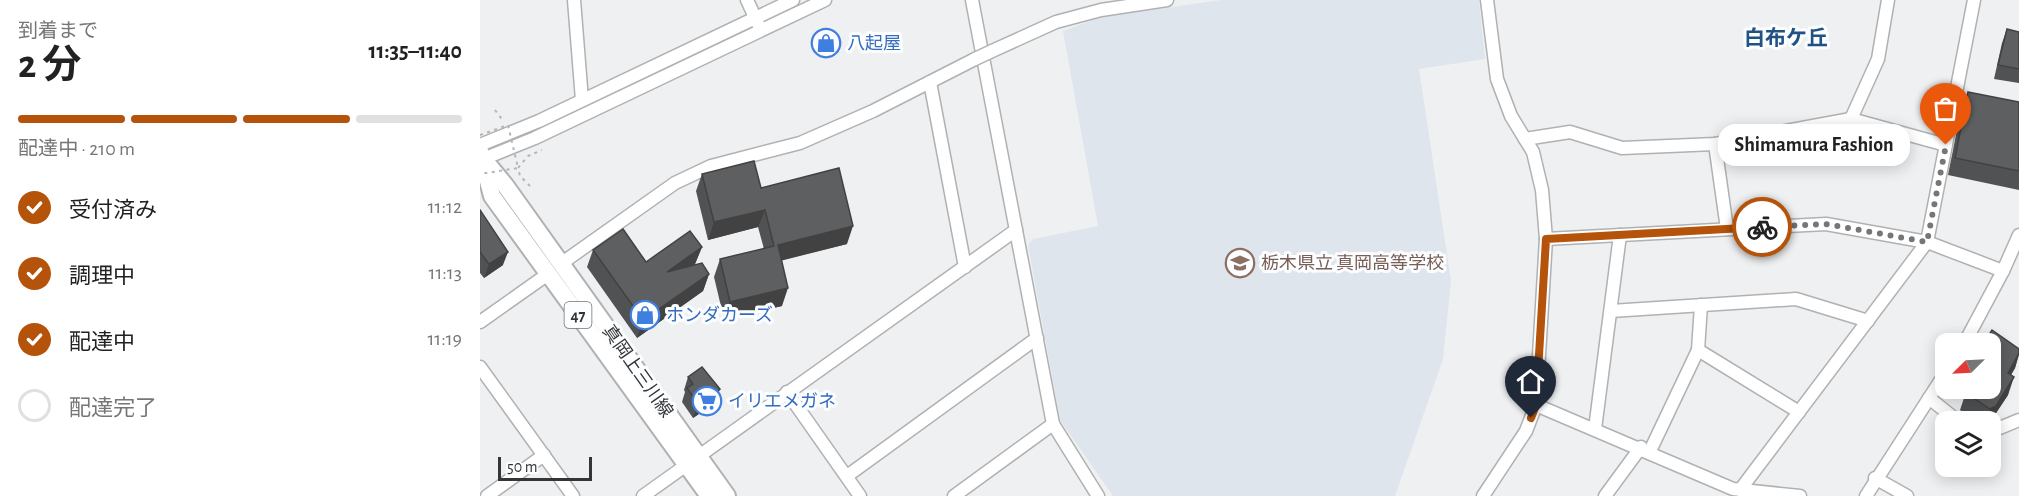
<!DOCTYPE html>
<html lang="ja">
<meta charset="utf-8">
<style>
body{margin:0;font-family:"Alegreya Sans","Noto Sans JP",sans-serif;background:#f2f2f2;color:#222;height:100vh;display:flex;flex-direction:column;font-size:22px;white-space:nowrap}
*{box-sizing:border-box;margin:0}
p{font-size:20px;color:#767676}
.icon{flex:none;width:33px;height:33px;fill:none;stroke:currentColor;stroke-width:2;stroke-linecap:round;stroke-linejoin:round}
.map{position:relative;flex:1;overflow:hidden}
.details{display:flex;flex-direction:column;background:#fff;width:480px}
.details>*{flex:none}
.needle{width:39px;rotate:246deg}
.controls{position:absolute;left:1455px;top:333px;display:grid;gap:12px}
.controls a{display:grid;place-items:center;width:66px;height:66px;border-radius:12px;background:#fff;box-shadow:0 3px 15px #0003;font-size:30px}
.scale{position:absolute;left:18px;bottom:15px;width:94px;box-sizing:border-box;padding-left:6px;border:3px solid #353536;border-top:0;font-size:16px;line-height:21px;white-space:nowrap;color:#353536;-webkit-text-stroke:4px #fcfdff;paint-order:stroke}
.pin{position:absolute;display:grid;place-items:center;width:51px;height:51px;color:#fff;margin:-62px -26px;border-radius:50% 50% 50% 0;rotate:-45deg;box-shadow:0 0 6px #0007}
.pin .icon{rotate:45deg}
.courier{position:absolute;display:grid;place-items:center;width:60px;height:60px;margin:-30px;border:4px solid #b45309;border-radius:50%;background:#fff;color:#222;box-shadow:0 2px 8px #0007}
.bubble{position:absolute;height:42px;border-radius:18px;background:#fff;box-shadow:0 3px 15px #0003;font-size:20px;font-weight:700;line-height:42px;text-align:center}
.head em{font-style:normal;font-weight:700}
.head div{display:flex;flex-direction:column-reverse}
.head{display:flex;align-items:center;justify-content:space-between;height:102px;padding:0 18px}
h1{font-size:39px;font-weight:700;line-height:45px}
.bar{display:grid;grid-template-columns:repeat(4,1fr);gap:9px 6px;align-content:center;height:72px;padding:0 18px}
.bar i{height:8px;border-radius:4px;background:#e0e0e0}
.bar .on{background:#b45309}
.bar p{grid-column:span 4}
ol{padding:0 18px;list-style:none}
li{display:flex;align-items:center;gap:18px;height:66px}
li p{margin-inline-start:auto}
li .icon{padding:6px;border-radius:50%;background:#b45309;color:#fff;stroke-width:4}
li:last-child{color:#767676}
li i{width:33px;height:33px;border:3px solid #e0e0e0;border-radius:50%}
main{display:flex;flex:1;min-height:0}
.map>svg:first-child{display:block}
.built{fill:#dfe5ed}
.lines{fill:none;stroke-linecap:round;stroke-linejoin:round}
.minor-casing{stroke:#b0b1b3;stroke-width:15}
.major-casing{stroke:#b0b1b3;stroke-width:20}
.path{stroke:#b5b5b6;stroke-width:2;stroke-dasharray:3 4.5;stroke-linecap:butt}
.minor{stroke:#fff;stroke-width:12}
.major{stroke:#fff;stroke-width:16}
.minor-bridge-casing{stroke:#b0b1b3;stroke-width:15;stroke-linecap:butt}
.path-bridge{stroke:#b5b5b6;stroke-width:2;stroke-dasharray:3 4.5;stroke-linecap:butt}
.minor-bridge{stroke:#fff;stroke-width:12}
.wall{fill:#515253}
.shaded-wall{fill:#424243}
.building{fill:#5e5f60;stroke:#424243;stroke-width:1.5}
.done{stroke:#767677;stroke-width:6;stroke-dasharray:0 10.8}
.route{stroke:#b45309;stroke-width:8}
.labels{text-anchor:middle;stroke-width:6;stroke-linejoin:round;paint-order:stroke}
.shield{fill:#fcfdff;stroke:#717172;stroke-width:1.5}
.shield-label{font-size:16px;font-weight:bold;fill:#353536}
.shop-label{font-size:18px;fill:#366cbe;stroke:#fcfdff;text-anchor:start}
.education-label{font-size:18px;fill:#785e54;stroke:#fcfdff;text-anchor:start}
.street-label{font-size:18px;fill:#353536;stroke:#fcfdff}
.quarter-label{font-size:21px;font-weight:bold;fill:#205284;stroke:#fcfdff}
</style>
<main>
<section class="details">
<div class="head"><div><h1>2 分</h1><p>到着まで</p></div><em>11:35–11:40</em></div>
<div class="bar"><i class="on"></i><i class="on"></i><i class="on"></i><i></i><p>配達中 · 210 m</p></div>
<ol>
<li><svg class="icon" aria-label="check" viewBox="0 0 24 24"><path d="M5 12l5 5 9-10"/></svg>受付済み<p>11:12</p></li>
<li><svg class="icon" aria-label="check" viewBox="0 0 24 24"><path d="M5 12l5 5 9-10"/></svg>調理中<p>11:13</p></li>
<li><svg class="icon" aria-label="check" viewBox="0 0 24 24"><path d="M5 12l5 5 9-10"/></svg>配達中<p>11:19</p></li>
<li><i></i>配達完了</li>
</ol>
</section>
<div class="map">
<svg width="1539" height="496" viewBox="0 0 1539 496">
<rect width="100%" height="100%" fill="#eff0f1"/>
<path class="built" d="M741 0H999L1005 59 939 69 971 281 963 359 915 496H633L580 420 548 245 553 239 618 226 583 31 621 17Z"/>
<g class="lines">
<g class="minor-casing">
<g id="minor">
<path d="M94 0 102 100"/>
<path d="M267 0 278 24"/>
<path d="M492 0 573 424 618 496"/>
<path d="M512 51 576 22 621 10 687 0"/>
<path d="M450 82 485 267"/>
<path d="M1371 119 1398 59 1408 0"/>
<path d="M1045 139 1090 132 1142 148 1235 144 1371 119 1466 145"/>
<path d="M1235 144 1247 229"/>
<path d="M0 145 59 121 313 0"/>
<path d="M3 159 55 138 345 0"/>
<path d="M1066 239 1346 224 1447 242 1523 271"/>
<path d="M82 263 195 183 231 166 320 143 393 111 495 59"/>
<path d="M1131 311 1316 299 1388 321"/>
<path d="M0 322 68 274"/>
<path d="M1484 344 1523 271 1539 235"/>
<path d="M1218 350 1319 412"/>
<path d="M0 367 93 496"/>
<path d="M307 392 380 496"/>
<path d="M1449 398 1479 422"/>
<path d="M1056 405 1253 489 1320 496"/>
<path d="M1115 429 1140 235"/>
<path d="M1510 432 1539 420"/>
<path d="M1170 451 1218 350 1221 305"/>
<path d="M367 476 557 338"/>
<path d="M1395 478 1427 496"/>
<path d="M1260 490 1447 242 1494 0"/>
<path d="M7 496 64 455"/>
<path d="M163 496 536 230"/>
<path d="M474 496 573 424"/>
<path d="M1003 496 1046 431 1056 405 1066 239 1062 190 1053 152 1031 116 1017 79 1007 0"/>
<path d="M1125 496 1161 447"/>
<path d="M1386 496 1466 372"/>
</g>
</g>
<g class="major-casing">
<g id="major">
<path d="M0 151 12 196 229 496"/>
<path d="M6 162 25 185 247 496"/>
</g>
</g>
<g class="path">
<path d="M15 110 24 122"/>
<path d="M50 186 40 176 38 168 48 156 62 150"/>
</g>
<use href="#minor" class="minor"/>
<use href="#major" class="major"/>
<g class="minor-bridge-casing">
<path id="minor-bridge" d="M495 59 512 51"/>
</g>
<path class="path-bridge" d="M0 135 28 125 38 168 0 174"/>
<use href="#minor-bridge" class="minor-bridge"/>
</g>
<g class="wall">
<path d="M1527 29 1539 32V83L1514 79 1522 43Z"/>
<path d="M1488 92 1539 102V190L1468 175 1481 110Z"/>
<path d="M222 174 281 188 367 244 302 260V306L244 319 234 277 240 259 284 249 278 227 228 240 216 191Z"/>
<path d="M0 210 23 265 4 278 0 273Z"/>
<path d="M222 247 215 264 214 265 229 274 223 291 157 338 107 267 113 250 166 262Z"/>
<path d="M1539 349V355L1535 368 1531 375 1528 395 1510 422H1496L1480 410 1485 395 1478 388H1510Z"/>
<path d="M208 377 235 403 213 418 202 402 205 392 204 390Z"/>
</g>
<g class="shaded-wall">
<path d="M285 210 278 227 228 240 234 222Z"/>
<path d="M373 226 367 244 292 263 298 245Z"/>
<path d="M222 247 215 264 180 289 187 272Z"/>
<path d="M28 252 23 265 4 278 9 264Z"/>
<path d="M229 274 223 291 157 338 163 320Z"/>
<path d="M308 288 302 306 244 319 250 302Z"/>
<path d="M1539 353 1535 368 1522 390 1528 373Z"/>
<path d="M1534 377 1528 395 1510 422H1506L1510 409Z"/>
<path d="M240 389 235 403 213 418 218 404Z"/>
</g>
<g class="building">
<path d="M1527 29 1539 32V69L1518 65Z"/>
<path d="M1488 92 1539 102V171L1475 158Z"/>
<path d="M274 161 281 188 359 168 373 226 298 245 308 288 250 302 240 259 294 246 285 210 234 222 222 174Z"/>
<path d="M0 210 28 252 9 264 0 252Z"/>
<path d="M143 229 166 262 210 231 222 247 187 272 222 263 229 274 163 320 113 250Z"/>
<path d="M1512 330 1539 349V353L1528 373 1534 377 1516 406 1510 409 1486 393 1489 388H1510V344H1503Z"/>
<path d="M222 367 240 389 218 404 207 388 213 384 208 377Z"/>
</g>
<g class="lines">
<path class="done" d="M1282 227 1346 224 1447 242 1466 145"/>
<path class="route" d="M1051 418 1056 405 1066 239 1282 227"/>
</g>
<defs>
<g id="shop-ring" transform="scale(1.5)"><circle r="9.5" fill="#fcfdff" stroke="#3f7fe0" stroke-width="1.5"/><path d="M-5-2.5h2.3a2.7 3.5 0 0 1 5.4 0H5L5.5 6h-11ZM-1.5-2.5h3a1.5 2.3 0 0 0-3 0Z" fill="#3f7fe0"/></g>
<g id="school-ring" transform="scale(1.5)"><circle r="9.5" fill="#fcfdff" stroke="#8d6e63" stroke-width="1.5"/><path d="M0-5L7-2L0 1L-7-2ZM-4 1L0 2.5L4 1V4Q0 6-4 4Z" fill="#8d6e63"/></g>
<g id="supermarket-ring" transform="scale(1.5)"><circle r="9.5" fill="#fcfdff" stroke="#3f7fe0" stroke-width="1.5"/><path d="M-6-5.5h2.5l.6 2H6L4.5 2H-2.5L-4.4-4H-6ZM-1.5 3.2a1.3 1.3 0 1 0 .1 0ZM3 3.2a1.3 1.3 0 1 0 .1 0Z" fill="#3f7fe0"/></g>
</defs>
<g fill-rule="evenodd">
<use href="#shop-ring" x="346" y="43"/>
<use href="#school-ring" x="760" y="263"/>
<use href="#shop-ring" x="165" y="315"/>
<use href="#supermarket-ring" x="227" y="401"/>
</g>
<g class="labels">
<rect class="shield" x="84.5" y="302" width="27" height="26" rx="4.5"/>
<g class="shield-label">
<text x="98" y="321">47</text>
</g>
<g class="shop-label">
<text x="367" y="49">八起屋</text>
<text x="186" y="321">ホンダカーズ</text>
<text x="248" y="407">イリエメガネ</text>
</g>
<g class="education-label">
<text x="781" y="269">栃木県立 真岡高等学校</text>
</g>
<g class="street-label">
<text transform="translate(158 371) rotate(55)" y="6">真岡上三川線</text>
</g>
<g class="quarter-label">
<text x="1306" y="45">白布ケ丘</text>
</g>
</g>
</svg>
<div class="controls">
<a><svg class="needle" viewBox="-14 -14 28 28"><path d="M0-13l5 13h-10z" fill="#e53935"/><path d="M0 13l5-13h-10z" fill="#767676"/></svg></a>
<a><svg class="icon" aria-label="layers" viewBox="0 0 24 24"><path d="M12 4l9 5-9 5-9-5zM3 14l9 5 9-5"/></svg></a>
</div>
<div class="scale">50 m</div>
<div class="pin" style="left:1466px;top:145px;background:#ea580c"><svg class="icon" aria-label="bag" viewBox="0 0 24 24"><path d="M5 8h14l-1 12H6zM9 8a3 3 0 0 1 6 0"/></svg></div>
<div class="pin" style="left:1051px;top:418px;background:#1f2937"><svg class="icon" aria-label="home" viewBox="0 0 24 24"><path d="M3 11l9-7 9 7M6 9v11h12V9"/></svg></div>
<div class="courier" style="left:1282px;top:227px"><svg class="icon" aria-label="bike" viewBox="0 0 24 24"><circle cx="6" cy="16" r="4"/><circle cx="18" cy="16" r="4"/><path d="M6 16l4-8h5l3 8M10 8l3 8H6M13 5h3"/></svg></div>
<div class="bubble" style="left:1238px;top:124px;width:192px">Shimamura Fashion</div>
</div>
</main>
